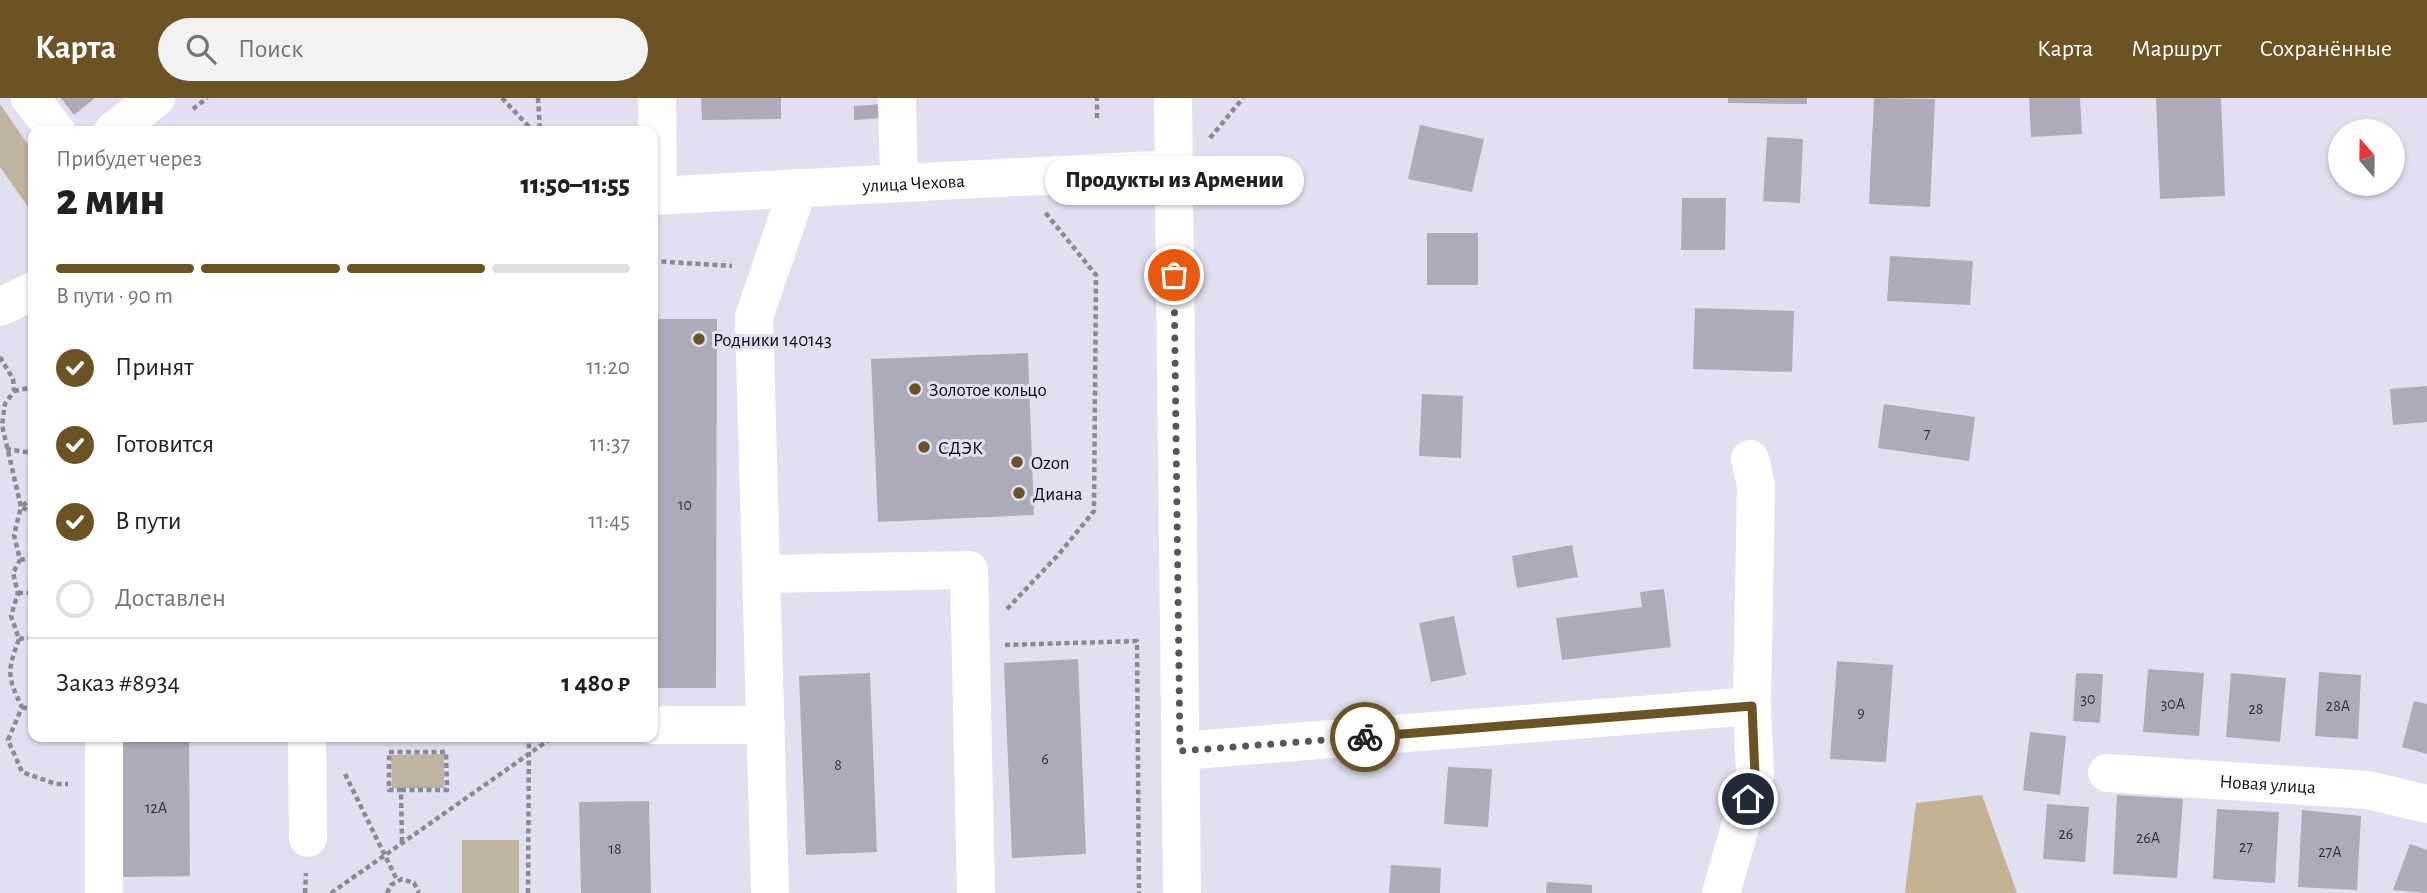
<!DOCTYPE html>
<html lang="ru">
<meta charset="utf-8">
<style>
body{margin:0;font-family:"Alegreya Sans",sans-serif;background:#f2f2f2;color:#202124;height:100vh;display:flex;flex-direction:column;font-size:26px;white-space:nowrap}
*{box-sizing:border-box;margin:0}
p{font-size:23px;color:#757577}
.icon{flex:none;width:38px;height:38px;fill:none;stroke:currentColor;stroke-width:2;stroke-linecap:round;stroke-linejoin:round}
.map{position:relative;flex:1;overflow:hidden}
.side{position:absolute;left:28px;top:28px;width:630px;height:616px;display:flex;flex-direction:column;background:#fff;border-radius:14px;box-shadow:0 2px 5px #0004}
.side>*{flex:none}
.needle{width:46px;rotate:340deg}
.tools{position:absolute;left:2328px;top:21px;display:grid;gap:14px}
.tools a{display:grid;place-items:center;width:77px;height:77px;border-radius:50%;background:#fff;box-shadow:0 2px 5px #0004;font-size:35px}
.pin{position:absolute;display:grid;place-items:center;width:60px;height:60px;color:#fff;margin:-30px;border:4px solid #fff;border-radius:50%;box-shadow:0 2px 7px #0007}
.courier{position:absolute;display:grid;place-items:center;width:70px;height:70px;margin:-35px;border:5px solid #6b5323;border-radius:50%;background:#fff;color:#222;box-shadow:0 2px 9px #0007}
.bubble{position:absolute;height:49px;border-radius:24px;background:#fff;box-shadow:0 2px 5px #0004;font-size:23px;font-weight:800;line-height:49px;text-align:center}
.overview em{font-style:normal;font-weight:800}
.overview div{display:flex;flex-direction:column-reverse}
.overview{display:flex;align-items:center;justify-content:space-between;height:119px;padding:0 28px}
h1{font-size:46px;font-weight:800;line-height:52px}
.bar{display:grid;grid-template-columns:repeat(4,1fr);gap:10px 7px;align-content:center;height:84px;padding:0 28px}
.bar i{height:9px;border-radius:5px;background:#e0e0e0}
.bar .current{background:#6b5323}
.bar p{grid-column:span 4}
.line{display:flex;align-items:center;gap:18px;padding:0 28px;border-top:2px solid #e0e0e0}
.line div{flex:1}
ol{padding:0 28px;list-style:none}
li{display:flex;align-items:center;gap:21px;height:77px}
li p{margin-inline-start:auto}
li .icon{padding:7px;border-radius:50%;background:#6b5323;color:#fff;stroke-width:4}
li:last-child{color:#757577}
li i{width:38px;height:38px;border:4px solid #e0e0e0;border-radius:50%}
header{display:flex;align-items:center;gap:42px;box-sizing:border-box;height:98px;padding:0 35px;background:#6b5323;color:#fff}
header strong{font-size:33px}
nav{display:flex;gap:38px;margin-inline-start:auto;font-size:24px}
.search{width:490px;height:63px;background:#f2f2f2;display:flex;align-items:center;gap:18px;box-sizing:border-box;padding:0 24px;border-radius:38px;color:#757577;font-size:26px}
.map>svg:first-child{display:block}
.green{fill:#beb4a0}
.forest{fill:#c4b292}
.building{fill:#acabba}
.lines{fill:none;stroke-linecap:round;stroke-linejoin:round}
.path{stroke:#8a8995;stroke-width:4.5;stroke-dasharray:5 3.5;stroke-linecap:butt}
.minor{stroke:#fff;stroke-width:38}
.major{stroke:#fff;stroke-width:38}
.done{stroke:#575660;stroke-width:7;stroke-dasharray:0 12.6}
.route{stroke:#6b5323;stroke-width:9}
.poi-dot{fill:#6b5323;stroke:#e1e0f0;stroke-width:2.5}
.labels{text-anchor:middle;stroke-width:6;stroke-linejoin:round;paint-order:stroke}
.number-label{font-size:16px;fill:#35343c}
.street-label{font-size:19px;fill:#0d0c12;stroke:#e1e0f0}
.poi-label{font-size:19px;fill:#0d0c12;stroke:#e1e0f0;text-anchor:start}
</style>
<header>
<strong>Карта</strong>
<div class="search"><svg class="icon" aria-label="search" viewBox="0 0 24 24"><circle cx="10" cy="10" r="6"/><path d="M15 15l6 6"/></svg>Поиск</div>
<nav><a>Карта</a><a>Маршрут</a><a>Сохранённые</a></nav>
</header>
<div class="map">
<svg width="2427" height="795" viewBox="0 0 2427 795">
<rect width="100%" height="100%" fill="#e1e0f0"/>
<g class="green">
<path d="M0 6 33 54V116L0 69Z"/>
<path d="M444 656V690H392L391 657Z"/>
<rect x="462" y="742" width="57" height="53"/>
</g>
<path class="forest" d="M1982 697 2017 795H1905L1916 705Z"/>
<g class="building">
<path d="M61 0H95L74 17Z"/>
<path d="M701 0H781V21L702 22Z"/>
<path d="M1728 0H1807V6L1728 5Z"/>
<path d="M1874 0 1935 1 1930 109 1869 106Z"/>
<path d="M2029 0H2080L2082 36 2031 39Z"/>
<path d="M2156 0H2221L2225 98 2160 101Z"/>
<path d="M884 6V20L854 22V8Z"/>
<path d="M1420 27 1484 41 1472 94 1408 81Z"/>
<path d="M1767 39 1803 41 1800 105 1763 103Z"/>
<path d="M1682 100H1726L1725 152H1681Z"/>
<rect x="1427" y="135" width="51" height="52"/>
<path d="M1890 158 1973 163 1970 207 1887 203Z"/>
<path d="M1695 210 1794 213 1792 274 1693 271Z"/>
<path d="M653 221H717L716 590H653Z"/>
<path d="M1028 255 1034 417 878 424 871 261Z"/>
<path d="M2427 288V324L2393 327 2390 291Z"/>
<path d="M1422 296 1463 298 1461 360 1419 358Z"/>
<path d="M1884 306 1975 319 1969 363 1878 350Z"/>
<path d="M1572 447 1578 479 1517 490 1512 458Z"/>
<path d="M1664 491 1671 549 1562 562 1556 520 1642 509 1640 494Z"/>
<path d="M1454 518 1466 577 1431 584 1419 525Z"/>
<path d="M1078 561 1086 756 1012 760 1004 565Z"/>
<path d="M1837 563 1893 567 1886 664 1830 661Z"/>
<path d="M2148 571 2204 575 2199 638 2143 634Z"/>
<path d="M2319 574 2361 577 2358 641 2315 638Z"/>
<path d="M870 575 877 754 806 757 799 578Z"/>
<path d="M2076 575 2103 576 2100 625 2073 623Z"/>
<path d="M2231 575 2286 580 2280 644 2226 639Z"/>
<path d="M2414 603 2427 606V656L2402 649Z"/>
<path d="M2030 634 2066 638 2060 697 2023 692Z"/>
<path d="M122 639H189L190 778 123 779Z"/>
<path d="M1448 669 1492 671 1488 729 1444 726Z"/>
<path d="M2117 697 2183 701 2177 780 2113 776Z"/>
<path d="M649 703 651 795H581L579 704Z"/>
<path d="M2047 706 2089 709 2085 764 2043 761Z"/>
<path d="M2217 711 2279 714 2275 785 2213 781Z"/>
<path d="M2302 712 2361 718 2357 792 2298 789Z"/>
<path d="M2410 746 2427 752V795L2393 792Z"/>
<path d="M1391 767 1441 770 1440 795H1389Z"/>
<path d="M1547 784 1592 787V795H1546Z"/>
</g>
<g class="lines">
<g class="path">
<path d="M502 0 533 33"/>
<path d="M538 0 540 33"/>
<path d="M193 11 207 0"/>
<path d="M1097 20V0"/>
<path d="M1210 40 1243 0"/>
<path d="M653 163 732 168"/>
<path d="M0 259 13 281 14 293 5 306 2 327 21 409 14 437 20 462 13 475 18 495 11 518 19 541C7 573 7 579 22 609L8 642 22 674 56 686H68"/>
<path d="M14 293 33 289"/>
<path d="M6 351 33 355"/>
<path d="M33 399 21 409 33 415"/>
<path d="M20 462 33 459"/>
<path d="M18 495H33"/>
<path d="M1007 511 1059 456 1094 413 1096 177 1044 113"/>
<path d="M19 541 33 539"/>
<path d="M1005 547 1137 543 1139 795"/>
<path d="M22 609 33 612"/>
<path d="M345 676 397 782"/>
<path d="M401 692H447L446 654H389V692H401L402 745"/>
<path d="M305 795 306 775"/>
<path d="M331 795 553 639"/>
<path d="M387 795 391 787 402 781 414 785 419 795"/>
<path d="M528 795 529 639"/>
</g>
<g class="minor">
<path d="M30 0 56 33"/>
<path d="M657 0 658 97"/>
<path d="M897 0 899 85"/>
<path d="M113 33 156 0"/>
<path id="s1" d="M653 98 1173 71"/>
<path d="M0 209 33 193"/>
<path d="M1750 361 1756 387 1752 608"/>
<path d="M763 476 969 472 976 795"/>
<path d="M653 627H766"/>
<path d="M307 639 308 740"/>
<path d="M1180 653 1752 608 1755 677 1721 795"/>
<path id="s2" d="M2107 675 2368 692 2427 706"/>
<path d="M104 795V639"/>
<path d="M770 795 754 219 798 90"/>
</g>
<path class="major" d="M1173 0 1182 795"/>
</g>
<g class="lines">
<path class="done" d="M1174 177 1180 653 1365 639"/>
<path class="route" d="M1365 639 1752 608 1755 677 1748 701"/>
</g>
<g class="poi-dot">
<circle cx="699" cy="241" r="7"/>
<circle cx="915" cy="291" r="7"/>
<circle cx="924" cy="349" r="7"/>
<circle cx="1017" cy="364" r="7"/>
<circle cx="1019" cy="395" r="7"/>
</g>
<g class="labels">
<g class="number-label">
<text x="1927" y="341">7</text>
<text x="685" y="412">10</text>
<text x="2088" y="606">30</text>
<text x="2173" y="611">30А</text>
<text x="2338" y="613">28А</text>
<text x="2256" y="616">28</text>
<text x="1861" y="620">9</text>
<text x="1045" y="666">6</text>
<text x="838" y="672">8</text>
<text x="156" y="715">12А</text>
<text x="2066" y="741">26</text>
<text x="2148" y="745">26А</text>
<text x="2246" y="754">27</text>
<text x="615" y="756">18</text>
<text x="2330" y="759">27А</text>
</g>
<g class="street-label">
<text dy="7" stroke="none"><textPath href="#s1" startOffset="261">улица Чехова</textPath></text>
<text dy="7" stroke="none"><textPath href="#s2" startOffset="161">Новая улица</textPath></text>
</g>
<g class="poi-label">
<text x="713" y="248">Родники 140143</text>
<text x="929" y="298">Золотое кольцо</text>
<text x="938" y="356">СДЭК</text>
<text x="1031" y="371">Ozon</text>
<text x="1033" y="402">Диана</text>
</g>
</g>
</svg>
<div class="tools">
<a><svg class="needle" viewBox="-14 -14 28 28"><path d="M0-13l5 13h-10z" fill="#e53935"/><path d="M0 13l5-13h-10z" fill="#757577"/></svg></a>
</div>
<div class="pin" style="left:1174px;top:177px;background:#ea580c"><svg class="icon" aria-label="bag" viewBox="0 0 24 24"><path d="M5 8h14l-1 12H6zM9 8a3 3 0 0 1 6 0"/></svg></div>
<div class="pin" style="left:1748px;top:701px;background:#1f2937"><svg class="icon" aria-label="home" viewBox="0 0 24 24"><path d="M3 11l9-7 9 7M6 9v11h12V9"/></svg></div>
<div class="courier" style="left:1365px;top:639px"><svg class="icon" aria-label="bike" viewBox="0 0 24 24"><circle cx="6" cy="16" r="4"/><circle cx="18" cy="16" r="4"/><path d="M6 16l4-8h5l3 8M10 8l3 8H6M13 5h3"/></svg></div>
<div class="bubble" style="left:1045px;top:58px;width:259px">Продукты из Армении</div>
<section class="side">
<div class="overview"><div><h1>2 мин</h1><p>Прибудет через</p></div><em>11:50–11:55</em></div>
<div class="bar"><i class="current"></i><i class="current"></i><i class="current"></i><i></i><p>В пути · 90 m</p></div>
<ol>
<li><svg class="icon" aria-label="check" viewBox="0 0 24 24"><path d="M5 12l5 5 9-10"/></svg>Принят<p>11:20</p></li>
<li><svg class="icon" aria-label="check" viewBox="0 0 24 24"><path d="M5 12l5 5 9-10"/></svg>Готовится<p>11:37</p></li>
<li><svg class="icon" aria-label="check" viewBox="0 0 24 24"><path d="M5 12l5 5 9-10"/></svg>В пути<p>11:45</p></li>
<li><i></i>Доставлен</li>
</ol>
<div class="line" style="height:91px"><div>Заказ #8934</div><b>1 480 ₽</b></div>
</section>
</div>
